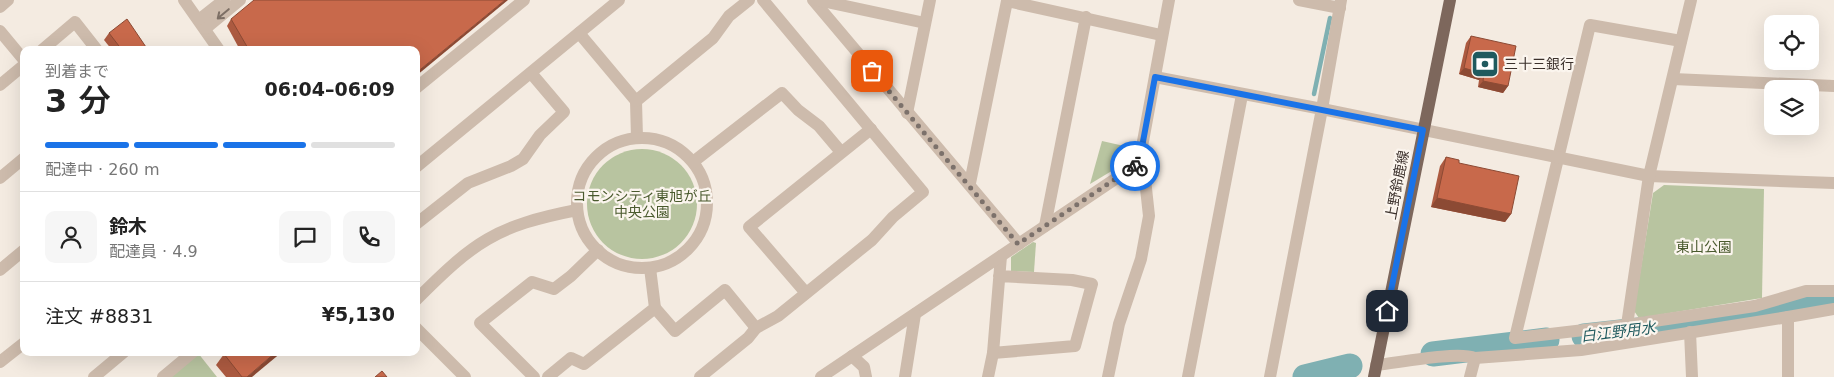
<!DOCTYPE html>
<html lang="ja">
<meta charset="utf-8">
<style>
body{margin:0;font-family:"DejaVu Sans","Noto Sans JP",sans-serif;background:#f6f6f6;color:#222;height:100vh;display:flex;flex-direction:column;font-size:19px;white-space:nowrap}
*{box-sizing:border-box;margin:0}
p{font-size:16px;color:#767676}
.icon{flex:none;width:28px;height:28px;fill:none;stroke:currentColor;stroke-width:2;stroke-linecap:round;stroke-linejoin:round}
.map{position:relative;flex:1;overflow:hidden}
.details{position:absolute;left:20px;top:46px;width:400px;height:310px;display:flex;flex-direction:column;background:#fff;border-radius:10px;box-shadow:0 5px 20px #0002}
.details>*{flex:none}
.buttons{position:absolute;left:1764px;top:15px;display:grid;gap:10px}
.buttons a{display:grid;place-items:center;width:55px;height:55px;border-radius:10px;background:#fff;box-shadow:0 5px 20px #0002;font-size:25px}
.pin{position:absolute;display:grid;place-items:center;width:42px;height:42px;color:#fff;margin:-21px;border-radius:10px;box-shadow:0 2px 8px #0006}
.courier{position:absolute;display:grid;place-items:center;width:50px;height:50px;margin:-25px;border:4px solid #1a73e8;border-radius:50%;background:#fff;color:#222;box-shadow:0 1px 6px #0007}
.overview em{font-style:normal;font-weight:600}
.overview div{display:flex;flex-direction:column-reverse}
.overview{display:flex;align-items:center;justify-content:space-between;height:85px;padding:0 25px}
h1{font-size:32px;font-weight:600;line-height:38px}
.bar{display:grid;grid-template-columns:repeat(4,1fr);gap:8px 5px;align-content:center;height:60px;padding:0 25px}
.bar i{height:6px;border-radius:4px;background:#e0e0e0}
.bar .selected{background:#1a73e8}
.bar p{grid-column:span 4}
.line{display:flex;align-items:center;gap:12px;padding:0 25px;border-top:1px solid #e0e0e0}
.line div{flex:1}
.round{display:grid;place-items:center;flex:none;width:52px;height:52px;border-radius:10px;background:#f6f6f6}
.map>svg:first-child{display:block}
.green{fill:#b8c4a0}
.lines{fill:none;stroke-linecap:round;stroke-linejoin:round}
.stream{stroke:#7fb0b2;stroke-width:4.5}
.river{stroke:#7fb0b2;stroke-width:25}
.minor{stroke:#cdbbac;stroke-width:12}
.major{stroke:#7d675c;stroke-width:12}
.wall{fill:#ac5a40}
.shaded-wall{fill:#8c4a34}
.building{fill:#c8694b;stroke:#8c4a34}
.oneway{stroke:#7d6f65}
.done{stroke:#7c716b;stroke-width:5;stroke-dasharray:0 9}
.route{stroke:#1a73e8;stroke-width:6}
.labels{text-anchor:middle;stroke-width:4.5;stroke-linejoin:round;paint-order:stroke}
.poi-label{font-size:14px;fill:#3b302b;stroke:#fbf5ee;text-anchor:start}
.street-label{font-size:14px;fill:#3b302b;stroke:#fbf5ee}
.park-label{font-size:14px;fill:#4a5a2e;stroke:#fbf5ee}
.water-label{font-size:15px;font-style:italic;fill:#1f5a5e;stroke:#fbf5ee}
</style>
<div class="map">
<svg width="1834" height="377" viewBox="0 0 1834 377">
<rect width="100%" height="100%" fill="#f4ebe1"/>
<g class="green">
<path d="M1102 141 1133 148 1130 160 1090 184Z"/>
<circle cx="642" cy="204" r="55"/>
<path d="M1664 185 1764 189 1762 298 1639 318 1634 311 1653 193Z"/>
<path d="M1033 242 1036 243 1034 272 1011 271V257Z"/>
<path d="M198 353 217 377H171Z"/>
</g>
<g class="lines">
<path class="stream" d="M1314 94 1330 18"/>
<g class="river">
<path d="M1584 336 1657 328 1834 301"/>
<path d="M1433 354 1547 340"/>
<path d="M1305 377 1350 366"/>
</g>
<g class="minor">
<path d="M184 0 219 50"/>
<path d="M813 0 1019 244"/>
<path d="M817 0 925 23"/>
<path d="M1299 0 1340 8"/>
<path d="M0 7 8 0"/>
<path d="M200 19 224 0"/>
<path d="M205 29 240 0"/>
<path d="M0 31 24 60"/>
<path d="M579 33 636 101 637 138"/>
<path d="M42 50 75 22 97 50"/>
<path d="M1155 77 1322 109 1341 0"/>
<path d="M1673 79 1834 86"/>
<path d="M0 85 24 65"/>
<path d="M416 88 524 0"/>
<path d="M636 101 713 38 729 16 749 0"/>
<path d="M907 113 930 0"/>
<circle cx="642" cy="203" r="65"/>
<path d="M693 162 782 93 798 110 819 126 841 152"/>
<path d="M416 167 619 0"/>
<path d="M0 178 24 158"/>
<path d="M970 183 1007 1 1161 35"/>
<path d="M1834 183 1649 176 1627 325 1755 306 1806 291H1834"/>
<path d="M416 224 468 183 511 166 523 159 540 135 564 112 531 73"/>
<path d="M1045 226 1086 17"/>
<path d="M0 270 24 250"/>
<path d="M999 276 1072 280 1092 284 1075 346 993 353 1001 256"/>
<path d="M806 293 749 227 871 129"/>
<path d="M416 300C474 242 495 226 577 210"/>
<path d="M655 308 675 331 725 290 756 328"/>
<path d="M1788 317 1834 309"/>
<path d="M1627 325 1515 338 1590 25 1681 41"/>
<path d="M416 328 465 377"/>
<path d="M1690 332 1692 377"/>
<path d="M852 356 864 367 866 377"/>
<path d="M0 362 24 343"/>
<path d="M1376 365C1397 363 1457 351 1475 358L1581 350 1788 317V377"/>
<path d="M94 377 124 352"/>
<path d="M163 377 193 352"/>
<path d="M534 377 480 323 532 282 554 289 571 276 598 250"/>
<path d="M548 377 571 358 584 364 655 308 650 268"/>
<path d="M700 377 748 338 756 328 778 316 872 240 893 217 923 192 763 0"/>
<path d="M821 377 1139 163"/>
<path d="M905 377 915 314"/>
<path d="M988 377 993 353"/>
<path d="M1108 377 1119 324 1141 259 1149 216 1144 170 1139 163 1169 0"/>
<path d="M1188 377 1242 95"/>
<path d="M1270 377 1322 109 1649 176 1691 0"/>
<path d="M1470 377 1475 358"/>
</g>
<path class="major" d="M1374 377 1450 0"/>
</g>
<g class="wall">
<path d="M231 19 416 50H240L227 26Z"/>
<path d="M109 33 148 50H112L104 40Z"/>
<path d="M1471 36 1508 86 1503 93 1478 87 1479 80 1459 74 1466 43Z"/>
<path d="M1446 157 1459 163 1511 214 1505 222 1431 207 1440 166Z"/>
<path d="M224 354 252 377H226L216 365Z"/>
</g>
<g class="shaded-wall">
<path d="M505 0H508L416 76V73Z"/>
<path d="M1464 68 1484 74 1479 80 1459 74Z"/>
<path d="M1483 81 1508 86 1503 93 1478 87Z"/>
<path d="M1437 198 1511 214 1505 222 1431 207Z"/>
<path d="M276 352H282L252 377H247Z"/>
</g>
<g class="building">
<path d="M254 0H505L416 73V50H249L231 19Z"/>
<path d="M127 19 148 50H122L109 33Z"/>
<path d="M1471 36 1516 46 1508 86 1483 81 1484 74 1464 68Z"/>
<path d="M1446 157 1459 160V163L1519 176 1511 214 1437 198Z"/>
<path d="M226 352H276L247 377H242L224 354Z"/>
<path d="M382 371 387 377H375Z"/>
</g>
<defs><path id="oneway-shaft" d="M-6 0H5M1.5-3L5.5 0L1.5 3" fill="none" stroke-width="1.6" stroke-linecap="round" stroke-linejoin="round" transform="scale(1.25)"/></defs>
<use class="oneway" href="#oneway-shaft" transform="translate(223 14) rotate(140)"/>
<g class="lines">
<path class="done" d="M872 71 1018 244 1135 166"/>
<path class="route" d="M1135 166 1139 163 1155 77 1423 130 1387 311"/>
</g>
<defs>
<g id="bank-square" transform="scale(1.4375)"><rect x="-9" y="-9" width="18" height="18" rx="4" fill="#1f5a5e" stroke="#fbf5ee"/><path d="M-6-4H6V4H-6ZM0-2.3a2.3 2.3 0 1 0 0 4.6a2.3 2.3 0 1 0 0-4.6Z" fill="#fff"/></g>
</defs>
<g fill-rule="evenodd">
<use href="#bank-square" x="1485" y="64"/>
</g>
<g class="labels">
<g class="poi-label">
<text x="1504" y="69">三十三銀行</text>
</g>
<g class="street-label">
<text transform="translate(1397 185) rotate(-79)" y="5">上野鈴鹿線</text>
</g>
<g class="park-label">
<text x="642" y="201">コモンシティ東旭が丘<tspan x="642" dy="16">中央公園</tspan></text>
<text x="1704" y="252">東山公園</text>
</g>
<g class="water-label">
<text transform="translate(1618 332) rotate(-7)" y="5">白江野用水</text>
</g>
</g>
</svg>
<div class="buttons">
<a><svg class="icon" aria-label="locate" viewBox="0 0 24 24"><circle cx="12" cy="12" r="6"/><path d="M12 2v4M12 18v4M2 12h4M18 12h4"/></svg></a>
<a><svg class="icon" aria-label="layers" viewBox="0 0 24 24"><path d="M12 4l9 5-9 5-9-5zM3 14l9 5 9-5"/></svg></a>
</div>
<div class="pin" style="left:872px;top:71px;background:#ea580c"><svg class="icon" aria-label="bag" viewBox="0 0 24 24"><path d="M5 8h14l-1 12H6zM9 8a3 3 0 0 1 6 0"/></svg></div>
<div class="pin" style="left:1387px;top:311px;background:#1f2937"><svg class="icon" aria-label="home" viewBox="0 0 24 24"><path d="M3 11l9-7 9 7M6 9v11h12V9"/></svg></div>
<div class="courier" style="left:1135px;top:166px"><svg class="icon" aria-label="bike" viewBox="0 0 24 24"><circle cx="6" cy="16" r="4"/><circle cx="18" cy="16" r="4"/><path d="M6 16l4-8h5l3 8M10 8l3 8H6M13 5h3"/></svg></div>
<section class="details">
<div class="overview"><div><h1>3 分</h1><p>到着まで</p></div><em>06:04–06:09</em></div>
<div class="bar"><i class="selected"></i><i class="selected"></i><i class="selected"></i><i></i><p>配達中 · 260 m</p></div>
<div class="line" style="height:90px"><a class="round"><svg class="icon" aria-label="person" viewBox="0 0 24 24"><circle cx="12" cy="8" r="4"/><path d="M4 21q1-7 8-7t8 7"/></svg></a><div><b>鈴木</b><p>配達員 · 4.9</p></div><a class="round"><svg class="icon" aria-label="chat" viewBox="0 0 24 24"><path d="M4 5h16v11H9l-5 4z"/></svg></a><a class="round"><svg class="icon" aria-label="phone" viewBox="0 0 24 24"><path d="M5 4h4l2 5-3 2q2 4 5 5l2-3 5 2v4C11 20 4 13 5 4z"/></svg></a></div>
<div class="line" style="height:65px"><div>注文 #8831</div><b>¥5,130</b></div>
</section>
</div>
